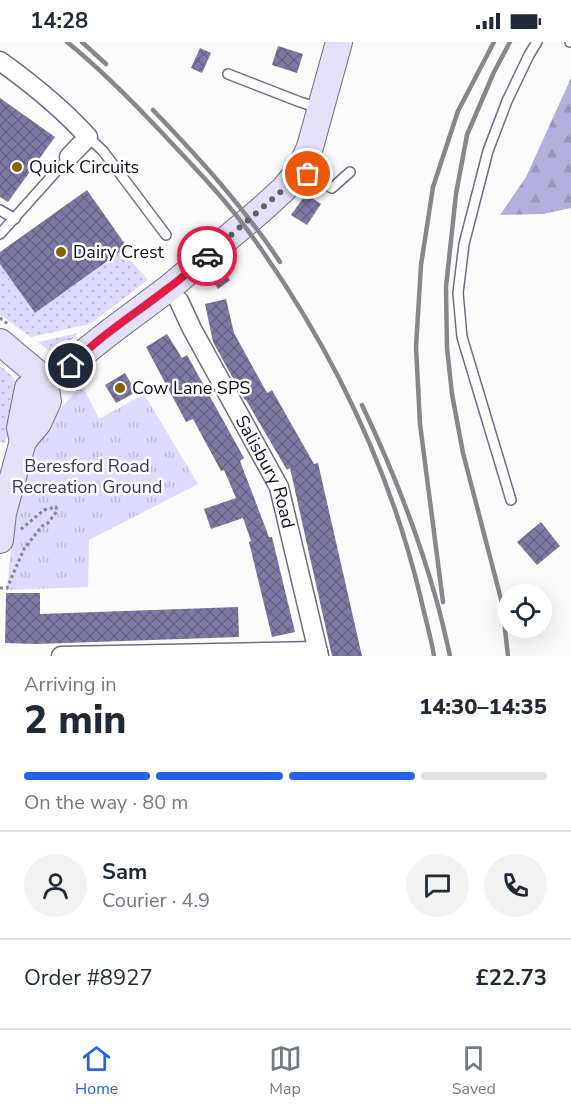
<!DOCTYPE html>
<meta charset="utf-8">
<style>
body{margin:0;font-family:"Nunito Sans",sans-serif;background:#f2f2f3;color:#1f2937;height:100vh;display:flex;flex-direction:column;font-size:22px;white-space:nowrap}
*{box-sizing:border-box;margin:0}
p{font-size:20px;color:#747a83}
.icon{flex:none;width:33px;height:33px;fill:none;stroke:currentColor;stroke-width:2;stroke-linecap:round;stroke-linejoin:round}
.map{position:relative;height:614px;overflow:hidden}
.drawer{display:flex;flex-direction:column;background:#fff;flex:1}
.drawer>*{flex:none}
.tools{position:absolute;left:498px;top:542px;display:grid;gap:12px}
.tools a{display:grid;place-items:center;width:54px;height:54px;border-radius:50%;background:#fff;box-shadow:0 6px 24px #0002;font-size:30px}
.pin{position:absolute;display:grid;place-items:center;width:51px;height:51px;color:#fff;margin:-26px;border:3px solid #fff;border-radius:50%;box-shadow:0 2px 6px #0007}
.courier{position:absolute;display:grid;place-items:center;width:60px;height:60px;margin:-30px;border:4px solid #e11d48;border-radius:50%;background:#fff;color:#222;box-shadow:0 2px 8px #0007}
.overview em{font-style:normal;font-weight:800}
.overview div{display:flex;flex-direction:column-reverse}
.overview{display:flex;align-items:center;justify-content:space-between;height:102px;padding:0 24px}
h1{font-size:39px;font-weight:800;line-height:45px}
.bar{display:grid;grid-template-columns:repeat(4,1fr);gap:9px 6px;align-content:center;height:72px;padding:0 24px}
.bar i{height:8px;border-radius:4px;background:#e0e1e3}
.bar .on{background:#2563eb}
.bar p{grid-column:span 4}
.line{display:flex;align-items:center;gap:15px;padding:0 24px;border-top:2px solid #e0e1e3}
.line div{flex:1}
.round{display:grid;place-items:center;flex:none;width:63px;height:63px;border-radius:32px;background:#f2f2f3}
.status{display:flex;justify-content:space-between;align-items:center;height:42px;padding:0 30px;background:#fff;direction:ltr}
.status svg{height:16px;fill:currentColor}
.tab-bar{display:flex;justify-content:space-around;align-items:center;height:84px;border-top:2px solid #e0e1e3;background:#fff;font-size:16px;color:#747a83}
.tab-bar a{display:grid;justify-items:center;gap:3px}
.tab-bar .on{color:#2563eb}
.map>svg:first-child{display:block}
.grass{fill:url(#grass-dots)}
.forest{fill:url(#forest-firs)}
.park{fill:url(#park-tufts)}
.building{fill:url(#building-cross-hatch)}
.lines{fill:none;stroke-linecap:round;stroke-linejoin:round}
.lane-casing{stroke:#6f6d85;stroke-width:12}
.street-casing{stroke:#6f6d85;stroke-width:21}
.secondary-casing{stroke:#6f6d85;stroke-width:28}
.path{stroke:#86858a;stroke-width:3;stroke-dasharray:3 3;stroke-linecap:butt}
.lane{stroke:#fff;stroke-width:9}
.street{stroke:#fff;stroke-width:18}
.secondary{stroke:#e3e0f8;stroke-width:26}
.rail{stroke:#87878b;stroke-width:4.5}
.done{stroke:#626267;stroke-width:6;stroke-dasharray:0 10.8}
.route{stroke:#e11d48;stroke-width:8}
.poi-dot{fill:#8b6102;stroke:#fff;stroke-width:2}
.labels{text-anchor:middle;stroke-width:5;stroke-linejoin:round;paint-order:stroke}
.poi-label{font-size:18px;fill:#100f18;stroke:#fff;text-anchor:start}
.park-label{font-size:18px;fill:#3d336b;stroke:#fff}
.street-label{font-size:18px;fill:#100f18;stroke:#fff}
</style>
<div class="status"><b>14:28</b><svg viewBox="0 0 49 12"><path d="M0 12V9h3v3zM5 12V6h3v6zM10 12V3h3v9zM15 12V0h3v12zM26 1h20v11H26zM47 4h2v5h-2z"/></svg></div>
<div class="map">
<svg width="571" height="614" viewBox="0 0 571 614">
<defs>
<pattern id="grass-dots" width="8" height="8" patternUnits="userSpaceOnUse" patternTransform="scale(1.5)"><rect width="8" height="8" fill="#dddafe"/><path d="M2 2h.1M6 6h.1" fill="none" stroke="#bdbad9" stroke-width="1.8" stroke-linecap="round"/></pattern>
<pattern id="forest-firs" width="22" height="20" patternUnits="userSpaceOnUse" patternTransform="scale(1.5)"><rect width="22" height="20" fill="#b3afdc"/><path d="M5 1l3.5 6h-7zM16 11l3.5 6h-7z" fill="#9995bc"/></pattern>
<pattern id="park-tufts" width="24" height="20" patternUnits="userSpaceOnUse" patternTransform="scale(1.5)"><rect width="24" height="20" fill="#dddafe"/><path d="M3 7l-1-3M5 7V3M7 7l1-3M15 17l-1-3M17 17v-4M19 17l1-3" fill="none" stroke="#bdbad9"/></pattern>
<pattern id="building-cross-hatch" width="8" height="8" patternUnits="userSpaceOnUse" patternTransform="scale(1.5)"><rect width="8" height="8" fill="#7e7aa4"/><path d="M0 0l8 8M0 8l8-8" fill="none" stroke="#666285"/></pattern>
</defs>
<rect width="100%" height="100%" fill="#fbfbfb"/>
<g class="grass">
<path d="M122 209 148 238 90 282 31 295 0 273V222L35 271Z"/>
<path d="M78 291 61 308 52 311 38 300Z"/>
<path d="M0 324C4 327 11 332 14 337 23 355 12 384 5 401L0 400Z"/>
</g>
<path class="forest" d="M571 36V166L543 172 500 173 526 135Z"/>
<path class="park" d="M83 345 99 377 144 352 198 442 89 498 88 545 7 548 12 495 22 447 39 392 75 350Z"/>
<g class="building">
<path d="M278 4 303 12 297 31 272 23Z"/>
<path d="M200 6 211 11 202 31 191 26Z"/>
<path d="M0 56 55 95 8 160 0 155Z"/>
<path d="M87 148 127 205 35 271 0 222V210Z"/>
<path d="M306 152 321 162 307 183 291 173Z"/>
<path d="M221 226 230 238 218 247 209 234Z"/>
<path d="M226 257 234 291 267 351 272 348 314 422 318 421 362 614H332L290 426 287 428 246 358H245L213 300 205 262Z"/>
<path d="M167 292 182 316 187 313 244 416 240 419 269 495H272L295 590 272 595 249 500 251 499 243 476 211 487 204 467 236 456 224 428 221 429 193 377 186 380 146 305Z"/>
<path d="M125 331 136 350 116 361 105 343Z"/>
<path d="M541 480 560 504 537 523 517 500Z"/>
<path d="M6 551H40V572L238 565 239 595 36 602 5 601Z"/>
</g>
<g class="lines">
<g class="lane-casing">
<g id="lane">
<path d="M570 0H571"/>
<path d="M228 32 300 60 319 66"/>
<path d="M88 95 103 109 166 193"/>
<path d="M302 129 332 146 350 130"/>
<path d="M0 168 15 177"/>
<path d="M0 192 69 115"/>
<path d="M511 458 462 295 458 251 464 202 488 109 507 59 529 13 537 0"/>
</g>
</g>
<g class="street-casing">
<g id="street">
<path d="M0 19C32 42 62 66 88 95L69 115"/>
<path id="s1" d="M179 259 192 287 279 445 319 614"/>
<path d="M61 614 318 609"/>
</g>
</g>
<g class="secondary-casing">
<g id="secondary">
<path d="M0 300 44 337"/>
<path d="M23 399 20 386 28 346 44 337 63 331 81 313 110 290 169 246 261 168 285 146 300 127 310 105 339 0"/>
<path d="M0 498 3 471 23 399 38 381 48 359 44 337"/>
</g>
</g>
<g class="path">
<path d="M0 276 8 282"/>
<path d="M0 546H7L24 507 42 484 48 481 57 469 56 465 44 468 20 488"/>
</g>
<use href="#lane" class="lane"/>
<use href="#street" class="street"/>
<use href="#secondary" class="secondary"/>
<g class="rail">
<path d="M67 0C102 28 134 61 165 94 196 127 228 160 254 197 331 305 390 427 421 557 425 576 431 595 434 614"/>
<path d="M82 0 106 22"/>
<path d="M153 68C199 116 243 164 280 220"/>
<path d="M362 363C392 426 418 492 437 560 442 578 446 596 450 614"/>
<path d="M443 560 420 382 416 305 421 223 433 145 458 69 494 0"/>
<path d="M508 614 502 561 463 411 452 352 447 306 446 245 456 152 467 93 494 30 510 0"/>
</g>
</g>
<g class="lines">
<path class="done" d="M207 214 285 146 300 127 308 132"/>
<path class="route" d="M71 324C99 294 135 272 167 247 181 237 194 225 207 214"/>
</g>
<g class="poi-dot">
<circle cx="17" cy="125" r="6"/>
<circle cx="61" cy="210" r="6"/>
<circle cx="120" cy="346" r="6"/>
</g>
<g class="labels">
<g class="poi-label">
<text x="29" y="131">Quick Circuits</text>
<text x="73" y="216">Dairy Crest</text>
<text x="132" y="352">Cow Lane SPS</text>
</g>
<g class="park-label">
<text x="87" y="430">Beresford Road<tspan x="87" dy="21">Recreation Ground</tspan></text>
</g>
<g class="street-label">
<text dy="6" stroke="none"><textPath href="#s1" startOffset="192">Salisbury Road</textPath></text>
</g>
</g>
</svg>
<div class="tools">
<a><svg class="icon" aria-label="locate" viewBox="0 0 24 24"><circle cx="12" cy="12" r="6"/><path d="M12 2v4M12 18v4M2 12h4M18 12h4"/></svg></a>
</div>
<div class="pin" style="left:308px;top:132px;background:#ea580c"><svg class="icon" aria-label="bag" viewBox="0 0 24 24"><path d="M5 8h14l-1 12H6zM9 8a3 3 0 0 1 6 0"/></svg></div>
<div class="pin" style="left:71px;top:324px;background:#1f2937"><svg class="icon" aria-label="home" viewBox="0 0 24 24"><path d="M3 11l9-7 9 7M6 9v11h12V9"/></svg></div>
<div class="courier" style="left:207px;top:214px"><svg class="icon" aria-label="car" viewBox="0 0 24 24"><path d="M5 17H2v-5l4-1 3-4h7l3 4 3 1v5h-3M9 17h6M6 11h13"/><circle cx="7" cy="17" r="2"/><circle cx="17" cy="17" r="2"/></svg></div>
</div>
<section class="drawer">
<div class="overview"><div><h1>2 min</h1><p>Arriving in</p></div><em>14:30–14:35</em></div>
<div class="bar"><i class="on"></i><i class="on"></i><i class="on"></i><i></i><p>On the way · 80 m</p></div>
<div class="line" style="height:108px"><a class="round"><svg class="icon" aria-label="person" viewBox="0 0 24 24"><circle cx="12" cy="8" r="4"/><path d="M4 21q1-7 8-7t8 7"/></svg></a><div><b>Sam</b><p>Courier · 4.9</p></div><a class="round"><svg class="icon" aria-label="chat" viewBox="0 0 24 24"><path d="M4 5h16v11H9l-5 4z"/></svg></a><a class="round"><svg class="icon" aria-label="phone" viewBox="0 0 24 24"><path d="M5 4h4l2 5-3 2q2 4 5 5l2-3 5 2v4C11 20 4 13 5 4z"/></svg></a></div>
<div class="line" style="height:78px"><div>Order #8927</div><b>£22.73</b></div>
</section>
<nav class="tab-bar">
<a class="on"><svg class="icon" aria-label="home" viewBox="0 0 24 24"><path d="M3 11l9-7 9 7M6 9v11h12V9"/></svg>Home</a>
<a><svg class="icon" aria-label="map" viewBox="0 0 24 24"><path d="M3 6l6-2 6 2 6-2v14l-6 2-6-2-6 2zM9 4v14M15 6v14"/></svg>Map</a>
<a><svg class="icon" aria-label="saved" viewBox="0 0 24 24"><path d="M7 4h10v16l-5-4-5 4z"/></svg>Saved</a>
</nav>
